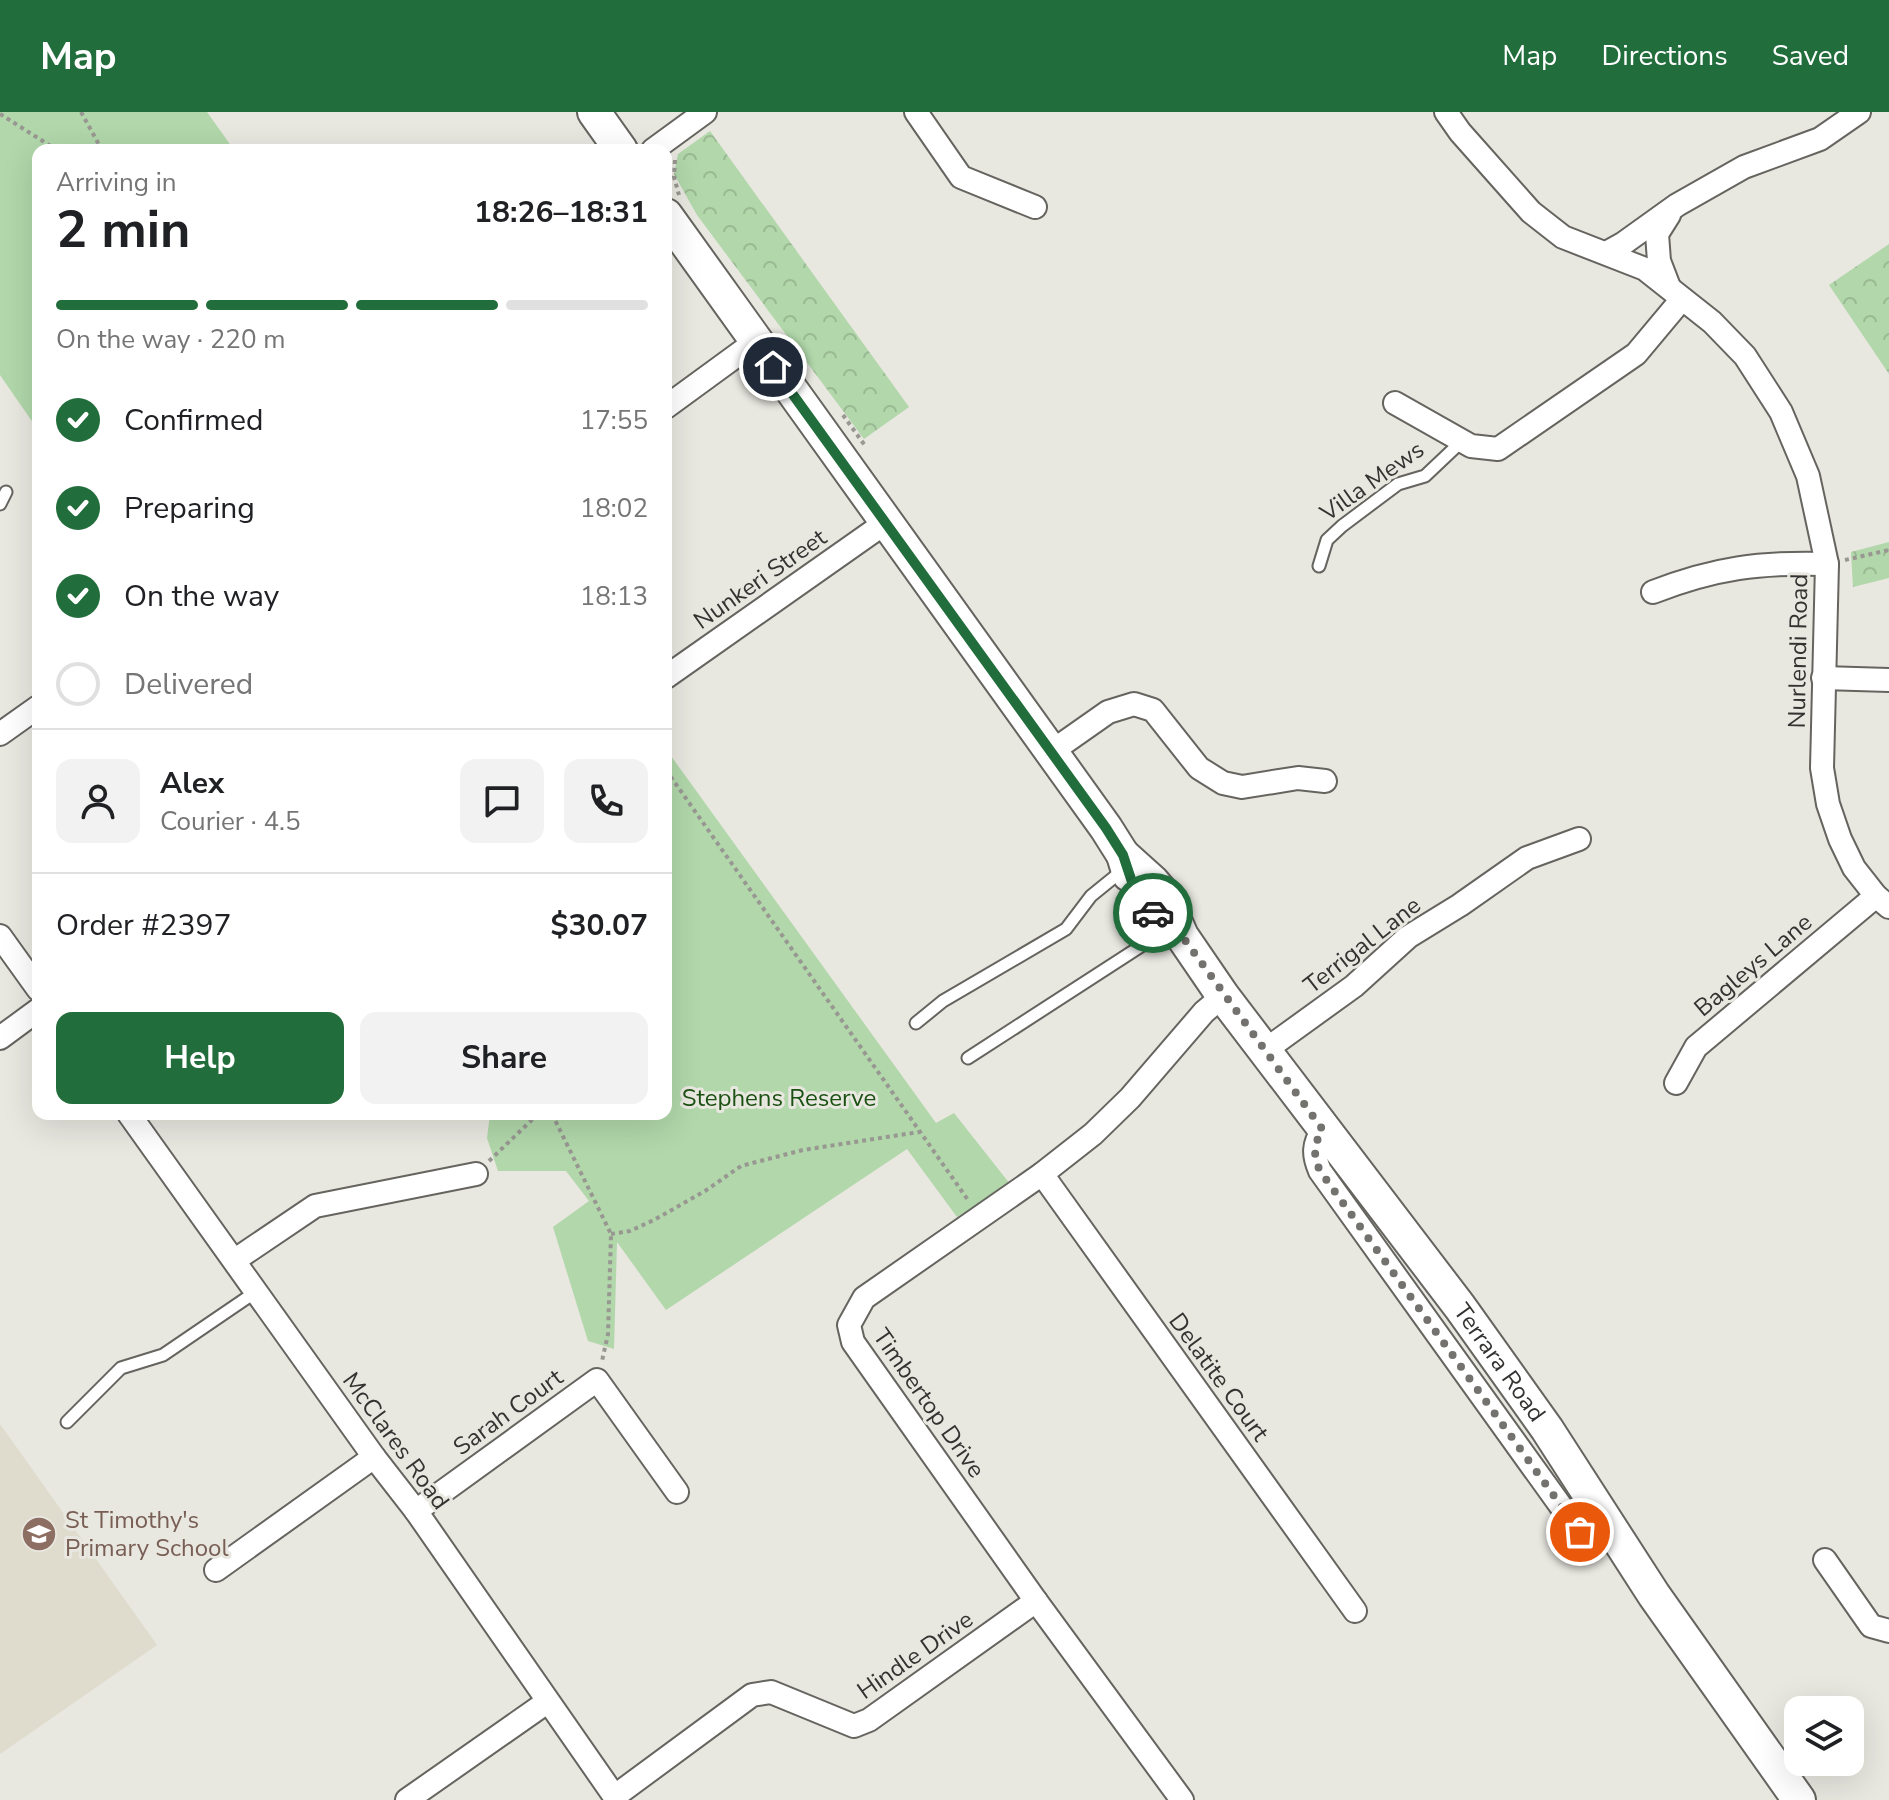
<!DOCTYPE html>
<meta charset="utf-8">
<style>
body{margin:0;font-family:"Nunito Sans",sans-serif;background:#f2f2f2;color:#202124;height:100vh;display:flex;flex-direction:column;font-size:30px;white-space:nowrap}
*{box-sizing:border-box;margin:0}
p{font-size:26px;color:#757577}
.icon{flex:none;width:44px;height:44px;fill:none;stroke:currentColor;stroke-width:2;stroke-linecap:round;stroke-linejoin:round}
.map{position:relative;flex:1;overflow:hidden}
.side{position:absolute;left:32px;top:32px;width:640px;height:976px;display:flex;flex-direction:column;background:#fff;border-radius:16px;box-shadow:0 8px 32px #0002}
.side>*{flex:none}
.tools{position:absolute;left:1784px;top:1584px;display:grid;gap:16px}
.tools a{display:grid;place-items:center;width:80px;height:80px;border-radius:16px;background:#fff;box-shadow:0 8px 32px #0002;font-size:40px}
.pin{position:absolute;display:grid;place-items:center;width:68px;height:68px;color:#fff;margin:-34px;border:4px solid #fff;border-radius:50%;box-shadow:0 2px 8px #0007}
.courier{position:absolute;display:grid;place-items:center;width:80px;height:80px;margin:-40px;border:6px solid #216d3b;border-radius:50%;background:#fff;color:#222;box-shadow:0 2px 10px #0007}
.overview em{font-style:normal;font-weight:700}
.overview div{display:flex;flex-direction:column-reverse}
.overview{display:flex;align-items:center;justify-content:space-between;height:136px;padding:0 24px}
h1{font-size:52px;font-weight:700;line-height:60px}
.bar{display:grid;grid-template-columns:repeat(4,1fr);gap:12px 8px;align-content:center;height:96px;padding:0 24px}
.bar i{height:10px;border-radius:6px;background:#e0e0e0}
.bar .current{background:#216d3b}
.bar p{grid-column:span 4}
.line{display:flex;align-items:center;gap:20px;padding:0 24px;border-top:2px solid #e0e0e0}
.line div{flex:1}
.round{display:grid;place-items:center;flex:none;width:84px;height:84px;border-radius:16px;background:#f2f2f2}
ol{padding:0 24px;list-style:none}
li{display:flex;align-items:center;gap:24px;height:88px}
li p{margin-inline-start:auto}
li .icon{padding:8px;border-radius:50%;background:#216d3b;color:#fff;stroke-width:4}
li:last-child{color:#757577}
li i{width:44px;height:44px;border:4px solid #e0e0e0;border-radius:50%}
.cta{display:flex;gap:16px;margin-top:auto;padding:16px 24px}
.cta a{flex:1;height:92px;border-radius:16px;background:#216d3b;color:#fff;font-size:32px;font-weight:700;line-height:92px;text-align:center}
.cta a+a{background:#f2f2f2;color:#202124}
header{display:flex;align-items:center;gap:48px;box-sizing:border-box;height:112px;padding:0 40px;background:#216d3b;color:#fff}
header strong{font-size:38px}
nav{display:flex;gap:44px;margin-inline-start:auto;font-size:28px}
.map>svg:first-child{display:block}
.built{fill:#dfdbcd}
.green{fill:#b1d7aa}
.forest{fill:url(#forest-crowns)}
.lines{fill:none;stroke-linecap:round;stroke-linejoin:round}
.service-casing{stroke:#66645f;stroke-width:15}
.minor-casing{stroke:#66645f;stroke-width:26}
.secondary-casing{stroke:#66645f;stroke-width:36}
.path{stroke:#989792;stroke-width:4;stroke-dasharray:4 4;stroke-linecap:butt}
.service{stroke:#fff;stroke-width:11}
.minor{stroke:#fff;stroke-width:22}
.secondary{stroke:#fff;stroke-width:32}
.done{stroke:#73726e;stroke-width:8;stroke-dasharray:0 14.4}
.route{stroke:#216d3b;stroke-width:10}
.labels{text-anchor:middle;stroke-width:6;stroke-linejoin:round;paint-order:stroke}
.street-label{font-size:24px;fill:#343331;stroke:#e8e7e0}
.park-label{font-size:24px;fill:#1b5112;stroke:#e8e7e0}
.education-label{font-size:24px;fill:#785e54;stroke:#e8e7e0;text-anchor:start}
</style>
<header>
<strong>Map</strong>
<nav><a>Map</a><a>Directions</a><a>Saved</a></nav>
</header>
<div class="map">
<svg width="1889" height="1688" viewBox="0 0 1889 1688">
<defs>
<pattern id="forest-crowns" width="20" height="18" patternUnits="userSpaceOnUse" patternTransform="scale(2)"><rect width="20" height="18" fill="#b1d7aa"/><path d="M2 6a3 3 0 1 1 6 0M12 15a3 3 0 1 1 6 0" fill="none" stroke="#99b993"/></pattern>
</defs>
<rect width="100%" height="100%" fill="#e8e7e0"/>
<path class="built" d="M0 1312 157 1533 0 1642Z"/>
<g class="green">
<path d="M0 0H207L234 38H38V318L0 263Z"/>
<path d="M666 637 936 1011 954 1001 1010 1072 957 1105 907 1037 666 1198 617 1130 614 1237 588 1229 553 1115 589 1089 566 1059H498L487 1026 490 1002H666Z"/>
</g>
<g class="forest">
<path d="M710 19 909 295 864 327 697 103 674 62 678 42Z"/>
<path d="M1889 132V262L1829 173Z"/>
<path d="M1889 430V466L1853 475 1851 440Z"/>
</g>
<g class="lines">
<g class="service-casing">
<g id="service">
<path d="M0 392 6 380"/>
<path d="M1319 454 1327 428 1342 414 1398 372 1425 364 1462 329"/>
<path d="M916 911 943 889 1066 817 1091 784 1123 758"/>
<path d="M968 946 1169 816"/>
<path d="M67 1310 121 1256 163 1243 257 1179"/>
</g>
</g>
<g class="minor-casing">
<g id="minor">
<path d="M916 0 961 65 1035 95"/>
<path d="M1446 0 1460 20 1531 100 1563 125 1645 157 1712 210 1745 244 1781 300 1808 364 1827 452 1822 656 1828 692 1840 727 1854 756 1876 784 1889 795"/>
<path d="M653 38 705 0"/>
<path d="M1606 141 1624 131 1677 93 1744 55 1820 27 1859 0"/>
<path d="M1669 175 1659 149 1657 122 1669 103"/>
<path d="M1395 291 1471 334 1498 337 1636 242 1682 187"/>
<path d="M666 295 755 230"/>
<path d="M1653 480C1715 456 1760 450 1827 452"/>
<path d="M666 565 885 411"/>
<path d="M1823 566 1889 568"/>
<path d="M0 622 38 595"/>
<path d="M1051 640 1108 600 1134 592 1153 598 1199 656 1223 671 1242 675 1298 666 1325 669"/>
<path d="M0 824 38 877"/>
<path d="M0 926 38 898"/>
<path d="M1264 939 1354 874 1408 825 1460 793 1527 746 1579 727"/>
<path d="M1676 971 1696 935 1876 784"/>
<path d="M129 1002 374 1345 416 1399 617 1688"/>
<path d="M1323 1018C1313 1032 1313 1043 1320 1059L1573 1411C1586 1427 1596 1428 1614 1421"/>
<path d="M1042 1062 1355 1499"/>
<path d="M235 1148 315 1094 476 1062"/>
<path d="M416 1399 597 1268 677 1380"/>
<path d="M1825 1448 1871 1514 1889 1519"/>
<path d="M216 1458 374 1345"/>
<path d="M615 1684 752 1583 771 1580 854 1614 869 1608 1036 1489"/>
<path d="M407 1688 547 1590"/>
<path d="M1182 1688 1036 1489 853 1230 849 1213 864 1186 1042 1062 1093 1022 1130 986 1204 900 1223 884"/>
</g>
</g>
<g class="secondary-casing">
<g id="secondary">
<path d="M594 0 621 38"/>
<path d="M666 103 1106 716 1123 743 1129 763"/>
<path id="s1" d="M1123 743 1153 770 1164 783 1182 824 1223 884 1460 1195 1547 1317 1654 1483 1799 1688"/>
</g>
</g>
<g class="path">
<path d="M81 0 102 38"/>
<path d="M0 2 57 38"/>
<path d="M675 48 674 65 679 83"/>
<path d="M843 303 866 335"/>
<path d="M1845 448 1889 438"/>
<path d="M666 658 968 1088"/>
<path d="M552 1002 611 1122 608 1222 602 1249"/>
<path d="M489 1049 538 1002"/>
<path d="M611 1122 630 1119 654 1108 705 1079 741 1054 803 1038 919 1020"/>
</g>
<use href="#service" class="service"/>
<use href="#minor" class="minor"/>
<use href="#secondary" class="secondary"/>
</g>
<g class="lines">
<path class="done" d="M1153 801 1182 824 1323 1018C1313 1032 1313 1043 1320 1059L1580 1420"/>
<path class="route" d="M773 255 1106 716 1123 743 1135 779 1153 801"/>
</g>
<defs>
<g id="school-disc" transform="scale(1.8)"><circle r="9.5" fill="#8d6e63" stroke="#e8e7e0"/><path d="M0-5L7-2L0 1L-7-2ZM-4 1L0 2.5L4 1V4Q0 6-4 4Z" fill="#fff"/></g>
</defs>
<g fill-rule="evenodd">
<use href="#school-disc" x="39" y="1422"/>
</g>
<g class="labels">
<g class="street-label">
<text transform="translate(1372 369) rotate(-35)" y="8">Villa Mews</text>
<text transform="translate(760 467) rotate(-35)" y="8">Nunkeri Street</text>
<text transform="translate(1798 539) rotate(-89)" y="8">Nurlendi Road</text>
<text transform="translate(1362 833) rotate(-38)" y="8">Terrigal Lane</text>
<text transform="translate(1753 853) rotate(-40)" y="8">Bagleys Lane</text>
<text dy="8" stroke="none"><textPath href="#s1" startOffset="634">Terrara Road</textPath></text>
<text transform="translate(1219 1265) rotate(54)" y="8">Delatite Court</text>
<text transform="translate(929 1291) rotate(55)" y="8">Timbertop Drive</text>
<text transform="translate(508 1300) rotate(-36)" y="8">Sarah Court</text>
<text transform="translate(396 1329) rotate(54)" y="8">McClares Road</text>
<text transform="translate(915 1543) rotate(-35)" y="8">Hindle Drive</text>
</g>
<g class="park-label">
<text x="779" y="994">Stephens Reserve</text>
</g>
<g class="education-label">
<text x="65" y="1416">St Timothy's<tspan x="65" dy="28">Primary School</tspan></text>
</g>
</g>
</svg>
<div class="tools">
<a><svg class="icon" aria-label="layers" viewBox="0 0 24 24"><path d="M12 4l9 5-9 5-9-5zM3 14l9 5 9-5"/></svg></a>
</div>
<div class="pin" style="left:1580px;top:1420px;background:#ea580c"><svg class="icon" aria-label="bag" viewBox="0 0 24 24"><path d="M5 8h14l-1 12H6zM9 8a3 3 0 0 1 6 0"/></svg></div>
<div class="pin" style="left:773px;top:255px;background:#1f2937"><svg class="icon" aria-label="home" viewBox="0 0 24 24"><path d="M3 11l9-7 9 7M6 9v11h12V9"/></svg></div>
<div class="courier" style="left:1153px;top:801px"><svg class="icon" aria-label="car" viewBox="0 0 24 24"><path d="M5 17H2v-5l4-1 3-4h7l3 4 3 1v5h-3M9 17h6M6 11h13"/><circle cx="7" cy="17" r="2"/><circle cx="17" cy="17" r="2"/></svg></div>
<section class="side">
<div class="overview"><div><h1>2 min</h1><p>Arriving in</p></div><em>18:26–18:31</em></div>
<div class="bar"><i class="current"></i><i class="current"></i><i class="current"></i><i></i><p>On the way · 220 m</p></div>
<ol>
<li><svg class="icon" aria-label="check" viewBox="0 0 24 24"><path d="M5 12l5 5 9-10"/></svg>Confirmed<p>17:55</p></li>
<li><svg class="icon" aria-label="check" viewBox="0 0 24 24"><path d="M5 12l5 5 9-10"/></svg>Preparing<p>18:02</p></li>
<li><svg class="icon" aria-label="check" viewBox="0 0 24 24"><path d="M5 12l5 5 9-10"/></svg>On the way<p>18:13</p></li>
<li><i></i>Delivered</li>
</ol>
<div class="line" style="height:144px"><a class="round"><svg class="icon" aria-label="person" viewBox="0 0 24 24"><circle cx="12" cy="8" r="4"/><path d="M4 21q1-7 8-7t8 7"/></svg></a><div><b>Alex</b><p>Courier · 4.5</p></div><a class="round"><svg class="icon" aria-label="chat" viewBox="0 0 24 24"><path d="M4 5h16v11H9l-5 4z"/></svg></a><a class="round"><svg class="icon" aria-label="phone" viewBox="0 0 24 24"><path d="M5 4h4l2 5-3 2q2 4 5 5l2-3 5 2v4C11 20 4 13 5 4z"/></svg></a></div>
<div class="line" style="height:104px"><div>Order #2397</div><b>$30.07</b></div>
<div class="cta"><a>Help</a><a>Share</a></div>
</section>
</div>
